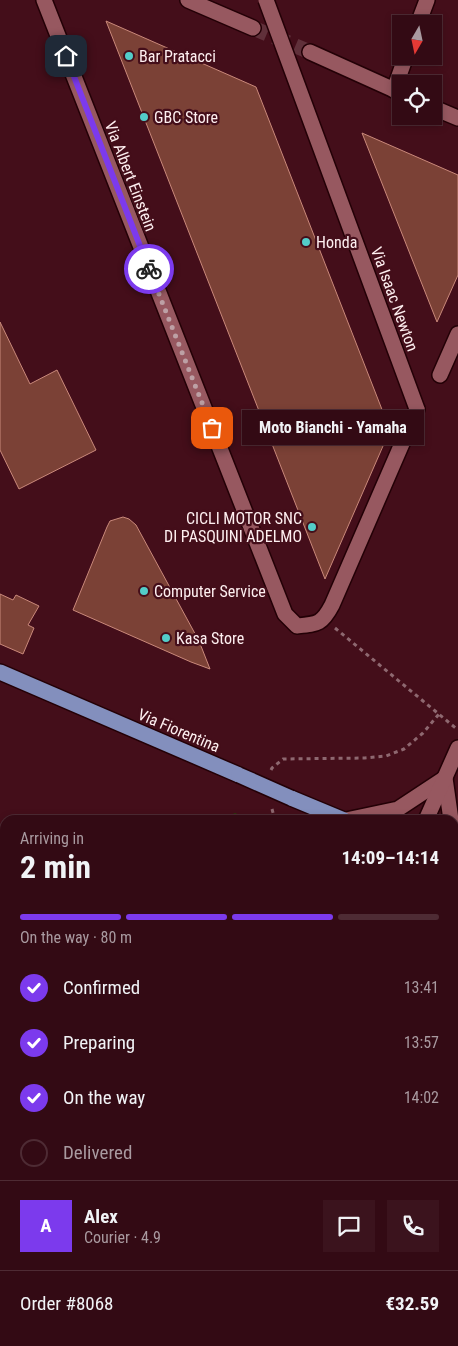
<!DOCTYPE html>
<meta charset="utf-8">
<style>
body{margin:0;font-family:"Roboto Condensed",sans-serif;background:#3b131d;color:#f1f3f6;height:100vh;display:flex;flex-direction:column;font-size:19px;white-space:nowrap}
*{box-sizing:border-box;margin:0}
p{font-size:16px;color:#a99aa0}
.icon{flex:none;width:28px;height:28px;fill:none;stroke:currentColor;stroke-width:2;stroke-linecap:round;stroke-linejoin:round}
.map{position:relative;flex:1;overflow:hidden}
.panel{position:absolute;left:0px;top:815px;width:459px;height:531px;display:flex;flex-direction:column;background:#330a14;border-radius:15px 15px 0 0;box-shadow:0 2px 8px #0003,0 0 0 1px #4e2b34}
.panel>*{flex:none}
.needle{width:32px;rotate:189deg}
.controls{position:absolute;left:392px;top:15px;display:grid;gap:10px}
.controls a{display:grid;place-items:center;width:50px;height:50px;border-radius:0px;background:#330a14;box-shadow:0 2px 8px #0003,0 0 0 1px #4e2b34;font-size:25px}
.pin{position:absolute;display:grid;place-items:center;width:42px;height:42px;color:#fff;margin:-21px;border-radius:10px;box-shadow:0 2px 8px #0006}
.courier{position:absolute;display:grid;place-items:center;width:50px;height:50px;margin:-25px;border:4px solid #7c3aed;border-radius:50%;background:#fff;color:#222;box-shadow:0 1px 6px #0007}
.bubble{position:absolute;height:35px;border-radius:0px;background:#330a14;box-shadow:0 2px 8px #0003,0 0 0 1px #4e2b34;font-size:16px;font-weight:700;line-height:35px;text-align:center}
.overview em{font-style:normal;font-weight:700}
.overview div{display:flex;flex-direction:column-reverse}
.overview{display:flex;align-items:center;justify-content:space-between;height:85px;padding:0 20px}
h1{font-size:32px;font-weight:700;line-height:38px}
.bar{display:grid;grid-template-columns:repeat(4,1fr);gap:8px 5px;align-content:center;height:60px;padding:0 20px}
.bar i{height:6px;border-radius:4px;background:#4e2b34}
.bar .on{background:#7c3aed}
.bar p{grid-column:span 4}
.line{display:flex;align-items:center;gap:12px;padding:0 20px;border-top:1px solid #4e2b34}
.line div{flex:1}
.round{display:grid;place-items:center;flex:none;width:52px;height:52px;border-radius:0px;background:#3b131d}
ol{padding:0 20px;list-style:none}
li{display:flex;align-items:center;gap:15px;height:55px}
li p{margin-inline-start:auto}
li .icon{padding:5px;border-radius:50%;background:#7c3aed;color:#fff;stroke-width:4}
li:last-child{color:#a99aa0}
li i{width:28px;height:28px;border:2px solid #4e2b34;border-radius:50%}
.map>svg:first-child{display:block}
.green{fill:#5d4018}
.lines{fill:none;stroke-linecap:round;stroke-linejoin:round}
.stream{stroke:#254009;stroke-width:5.5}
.building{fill:#7b4136;stroke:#ca897b}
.minor-tunnel{stroke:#60303a;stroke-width:15;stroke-dasharray:15 8;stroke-linecap:butt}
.minor-casing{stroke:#230006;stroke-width:18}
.major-casing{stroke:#230006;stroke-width:18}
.path{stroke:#8e6870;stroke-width:3;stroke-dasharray:4 4;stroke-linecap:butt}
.minor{stroke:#975860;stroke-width:15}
.major{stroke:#838fbd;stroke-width:15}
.minor-bridge-casing{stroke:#230006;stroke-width:18;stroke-linecap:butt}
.major-bridge-casing{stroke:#230006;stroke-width:18;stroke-linecap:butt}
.minor-bridge{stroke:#975860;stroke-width:15}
.major-bridge{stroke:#838fbd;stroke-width:15}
.done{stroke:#bda0a5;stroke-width:5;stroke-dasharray:0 9}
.route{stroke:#7c3aed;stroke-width:6}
.poi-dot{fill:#53cdc9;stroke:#440e1a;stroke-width:2}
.labels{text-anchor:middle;stroke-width:4.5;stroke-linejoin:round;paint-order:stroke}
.poi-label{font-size:16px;fill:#feeff0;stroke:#440e1a;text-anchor:start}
.street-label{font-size:16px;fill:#feeff0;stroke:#440e1a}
</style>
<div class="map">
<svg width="458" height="1346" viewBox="0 0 458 1346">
<rect width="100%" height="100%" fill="#440e1a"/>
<path class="green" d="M49 1341H251L250 1346H45Z"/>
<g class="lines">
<g class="stream">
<path d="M234 820 235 816"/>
<path d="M30 1346 33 1341"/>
</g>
</g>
<g class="building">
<path d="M106 21 256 87 390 430 325 579Z"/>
<path d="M362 133 458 175V275L437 322Z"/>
<path d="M0 322 30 384 57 370 96 450 19 489 0 450Z"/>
<path d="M123 517 129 519 136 525 199 641 210 669 191 662 73 610 107 527 110 521Z"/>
<path d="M0 594 13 600 16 595 39 606 28 625 34 628 23 654 0 644Z"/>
</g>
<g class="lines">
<path class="minor-tunnel" d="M253 28 310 52"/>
<g class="minor-casing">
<g id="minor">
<path d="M44 0 285 614 297 626C318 624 322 624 332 605L417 409"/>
<path d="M188 0 253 28"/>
<path d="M418 24 427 0"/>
<path d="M310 52 401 93"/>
<path d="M394 90 406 56"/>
<path d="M434 108 458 118"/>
<path d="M440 375 458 334"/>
<path d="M346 820 398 809 445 778 451 820"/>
<path d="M426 820 458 748"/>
<path d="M454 832 458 839"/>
<path d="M454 881 458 882"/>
<path d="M454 1222 458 1223"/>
<path d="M291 1346 293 1341"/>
</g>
</g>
<g class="major-casing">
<g id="major">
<path d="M0 672 239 775"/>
<path d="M291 798 344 820"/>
<path d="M454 867 458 869"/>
</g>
</g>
<g class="path">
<path d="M335 628 458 730"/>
<path d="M271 770 272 768 283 759 365 758 386 756 404 749 423 733 439 714"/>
<path d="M272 809 275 820"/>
<path d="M236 1341 238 1346"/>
<path d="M72 1346 76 1341"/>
<path d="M256 1346 257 1341"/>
</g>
<use href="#minor" class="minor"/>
<use href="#major" class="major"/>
<g class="minor-bridge-casing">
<path id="minor-bridge" d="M266 0 417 409"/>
</g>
<g class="major-bridge-casing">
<path id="major-bridge" d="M239 775 291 798"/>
</g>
<use href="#minor-bridge" class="minor-bridge"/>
<use href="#major-bridge" class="major-bridge"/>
</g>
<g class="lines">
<path class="done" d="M149 269 212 428"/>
<path class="route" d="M66 56 149 269"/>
</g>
<g class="poi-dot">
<circle cx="129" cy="56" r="5"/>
<circle cx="144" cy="117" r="5"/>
<circle cx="306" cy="242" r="5"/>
<circle cx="312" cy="527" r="5"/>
<circle cx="144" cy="591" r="5"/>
<circle cx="166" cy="638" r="5"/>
</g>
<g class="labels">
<g class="poi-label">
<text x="139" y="62">Bar Pratacci</text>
<text x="154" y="123">GBC Store</text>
<text x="316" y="248">Honda</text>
<text x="302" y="524" text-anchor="end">CICLI MOTOR SNC<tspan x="302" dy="18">DI PASQUINI ADELMO</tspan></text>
<text x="154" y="597">Computer Service</text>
<text x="176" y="644">Kasa Store</text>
</g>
<g class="street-label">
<text transform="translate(131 176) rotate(69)" y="6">Via Albert Einstein</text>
<text transform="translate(395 299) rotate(70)" y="6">Via Isaac Newton</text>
<text transform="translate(179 730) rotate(23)" y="6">Via Fiorentina</text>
</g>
</g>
</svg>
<div class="controls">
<a><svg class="needle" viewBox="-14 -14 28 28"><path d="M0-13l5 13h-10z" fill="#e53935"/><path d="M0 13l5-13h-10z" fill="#a99aa0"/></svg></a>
<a><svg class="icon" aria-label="locate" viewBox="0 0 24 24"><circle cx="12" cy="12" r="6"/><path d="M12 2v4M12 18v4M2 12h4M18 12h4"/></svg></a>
</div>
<div class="pin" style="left:212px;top:428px;background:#ea580c"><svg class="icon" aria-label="bag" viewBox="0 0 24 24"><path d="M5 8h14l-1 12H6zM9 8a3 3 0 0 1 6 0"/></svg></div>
<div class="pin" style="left:66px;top:56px;background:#1f2937"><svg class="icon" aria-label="home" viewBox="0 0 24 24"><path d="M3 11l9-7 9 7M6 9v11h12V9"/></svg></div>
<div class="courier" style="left:149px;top:269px"><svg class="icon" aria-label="bike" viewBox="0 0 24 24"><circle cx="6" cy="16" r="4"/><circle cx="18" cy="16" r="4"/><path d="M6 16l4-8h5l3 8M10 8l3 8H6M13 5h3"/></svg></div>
<div class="bubble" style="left:242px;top:410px;width:182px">Moto Bianchi - Yamaha</div>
<section class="panel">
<div class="overview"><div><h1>2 min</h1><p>Arriving in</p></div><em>14:09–14:14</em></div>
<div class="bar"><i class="on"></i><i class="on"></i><i class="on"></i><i></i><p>On the way · 80 m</p></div>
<ol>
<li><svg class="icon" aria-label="check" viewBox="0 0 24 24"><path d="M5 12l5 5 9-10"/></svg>Confirmed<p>13:41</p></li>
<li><svg class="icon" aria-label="check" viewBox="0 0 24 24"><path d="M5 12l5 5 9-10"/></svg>Preparing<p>13:57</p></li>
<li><svg class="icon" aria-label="check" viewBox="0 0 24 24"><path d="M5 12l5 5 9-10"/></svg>On the way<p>14:02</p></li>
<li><i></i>Delivered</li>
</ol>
<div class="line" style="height:90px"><b class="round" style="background:#7c3aed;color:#fff">A</b><div><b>Alex</b><p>Courier · 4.9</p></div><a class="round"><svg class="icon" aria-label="chat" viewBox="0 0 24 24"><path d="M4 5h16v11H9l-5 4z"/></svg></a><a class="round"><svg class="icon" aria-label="phone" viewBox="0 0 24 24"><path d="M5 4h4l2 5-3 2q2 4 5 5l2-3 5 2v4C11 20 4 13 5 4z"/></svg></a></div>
<div class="line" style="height:65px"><div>Order #8068</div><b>€32.59</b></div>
</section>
</div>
